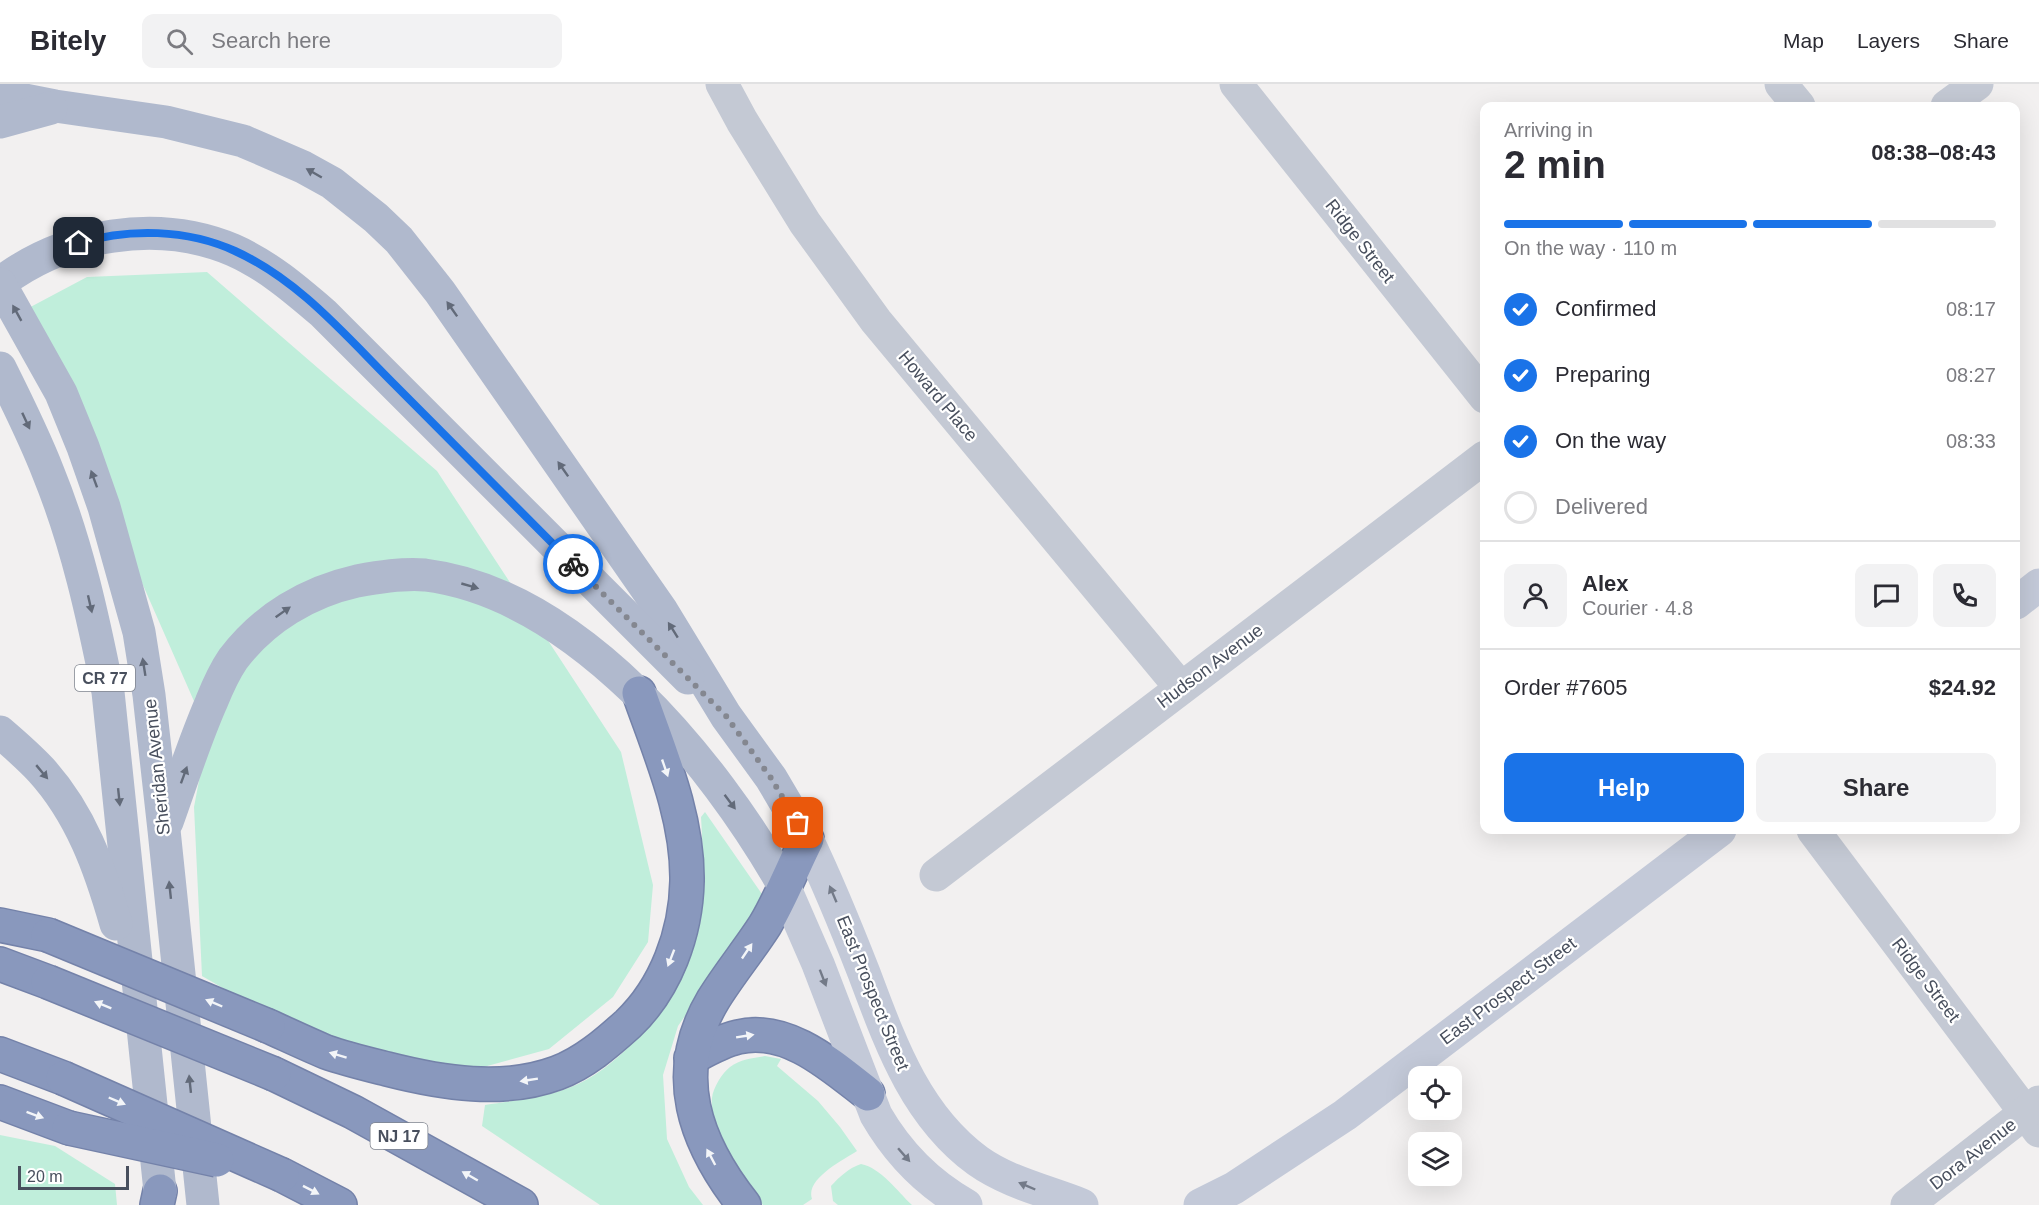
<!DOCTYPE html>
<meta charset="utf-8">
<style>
body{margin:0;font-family:Arial,sans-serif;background:#f2f2f3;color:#2b2b33;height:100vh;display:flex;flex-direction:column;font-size:22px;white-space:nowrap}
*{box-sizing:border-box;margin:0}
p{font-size:20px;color:#7c7c81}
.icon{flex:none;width:33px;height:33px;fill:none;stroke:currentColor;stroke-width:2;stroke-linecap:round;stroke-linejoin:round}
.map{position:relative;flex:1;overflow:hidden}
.sheet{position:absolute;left:1480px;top:18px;width:540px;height:732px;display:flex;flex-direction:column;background:#fff;border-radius:12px;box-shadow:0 6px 24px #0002}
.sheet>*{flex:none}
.tools{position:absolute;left:1408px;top:982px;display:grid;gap:12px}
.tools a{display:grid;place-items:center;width:54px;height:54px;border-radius:12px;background:#fff;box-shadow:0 6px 24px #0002;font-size:30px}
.scale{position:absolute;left:18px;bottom:15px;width:111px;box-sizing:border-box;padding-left:6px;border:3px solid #484f5d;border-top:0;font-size:16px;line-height:21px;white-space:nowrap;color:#484f5d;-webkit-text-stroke:4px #fff;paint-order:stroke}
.pin{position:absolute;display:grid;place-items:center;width:51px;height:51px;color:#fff;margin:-26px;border-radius:12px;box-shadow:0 3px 9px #0006}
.courier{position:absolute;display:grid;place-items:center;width:60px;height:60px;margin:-30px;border:4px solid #1a73e8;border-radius:50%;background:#fff;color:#222;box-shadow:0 2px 8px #0007}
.headline em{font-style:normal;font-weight:800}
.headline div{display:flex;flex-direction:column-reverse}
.headline{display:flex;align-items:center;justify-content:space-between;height:102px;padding:0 24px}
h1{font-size:39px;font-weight:800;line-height:45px}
.bar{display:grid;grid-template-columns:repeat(4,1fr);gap:9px 6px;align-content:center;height:72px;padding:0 24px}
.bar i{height:8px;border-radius:4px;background:#e1e1e2}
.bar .current{background:#1a73e8}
.bar p{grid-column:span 4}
.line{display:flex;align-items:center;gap:15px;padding:0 24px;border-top:2px solid #e1e1e2}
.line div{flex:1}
.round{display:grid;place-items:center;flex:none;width:63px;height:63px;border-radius:12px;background:#f2f2f3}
ol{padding:0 24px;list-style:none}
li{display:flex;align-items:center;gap:18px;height:66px}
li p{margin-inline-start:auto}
li .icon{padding:6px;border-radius:50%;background:#1a73e8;color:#fff;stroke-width:4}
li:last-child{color:#7c7c81}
li i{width:33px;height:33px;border:3px solid #e1e1e2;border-radius:50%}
.cta{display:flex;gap:12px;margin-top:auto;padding:12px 24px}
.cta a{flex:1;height:69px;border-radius:12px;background:#1a73e8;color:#fff;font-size:24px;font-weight:800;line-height:69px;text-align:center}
.cta a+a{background:#f2f2f3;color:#2b2b33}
header{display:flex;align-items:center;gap:36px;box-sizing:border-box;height:84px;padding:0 30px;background:#fff;border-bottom:2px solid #e1e1e2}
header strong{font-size:28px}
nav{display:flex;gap:33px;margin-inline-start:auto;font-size:21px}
.search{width:420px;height:54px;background:#f2f2f3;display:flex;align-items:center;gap:15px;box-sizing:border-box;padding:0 21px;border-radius:12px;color:#7c7c81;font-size:22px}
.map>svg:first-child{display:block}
.green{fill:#c0eedb}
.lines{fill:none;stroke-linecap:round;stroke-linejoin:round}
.highway-casing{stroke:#7482a9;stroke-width:36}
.street{stroke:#c4c9d4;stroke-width:33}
.secondary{stroke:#c3c9d8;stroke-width:33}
.primary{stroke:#b0b9cd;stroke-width:33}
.highway{stroke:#8998bd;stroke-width:33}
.highway-bridge-casing{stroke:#7482a9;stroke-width:36;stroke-linecap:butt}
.highway-bridge{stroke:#8998bd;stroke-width:33}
.oneway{fill:#626a79}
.oneway2{fill:#f3f5f8}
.oneway3{fill:#737a88}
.done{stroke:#848790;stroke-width:6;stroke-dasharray:0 10.8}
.route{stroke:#1a73e8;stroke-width:8}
.labels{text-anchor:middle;stroke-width:4.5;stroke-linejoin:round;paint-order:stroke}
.shield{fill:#fff;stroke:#7f848e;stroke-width:1.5}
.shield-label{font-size:16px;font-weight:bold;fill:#484f5d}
.street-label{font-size:18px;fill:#484f5d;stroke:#fff}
</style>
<header>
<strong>Bitely</strong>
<div class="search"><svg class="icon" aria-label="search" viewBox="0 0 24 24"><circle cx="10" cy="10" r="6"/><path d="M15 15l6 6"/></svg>Search here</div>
<nav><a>Map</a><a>Layers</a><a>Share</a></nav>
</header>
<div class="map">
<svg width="2039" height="1121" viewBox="0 0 2039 1121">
<rect width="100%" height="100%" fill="#f2f0f0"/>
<g class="green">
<path d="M207 188 437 387 621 668 653 801 648 858 613 913 549 965 458 990 322 955 259 925 202 892 194 723 208 649 99 401 6 236 87 193Z"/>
<path d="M705 728 766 816 678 942 663 991 667 1055 689 1103 703 1121H600L482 1042 485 1021C517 1016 558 1012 586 996 609 983 628 965 644 946 660 928 679 903 687 881 705 834 704 782 701 733Z"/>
<path d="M765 972 781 975 777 982 818 1017 840 1043 857 1067C843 1076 805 1095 812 1115L803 1121H763C744 1101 708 1043 712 1014 713 1004 722 989 730 983 740 975 753 974 765 972Z"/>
<path d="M0 1051 55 1062 115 1100 117 1121H0Z"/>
<path d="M861 1080C881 1084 897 1107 912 1121H838L833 1117 831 1102C839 1093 849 1084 861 1080Z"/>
</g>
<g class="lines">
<g class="highway-casing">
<g id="highway">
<path d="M0 841 48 851"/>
<path d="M0 880 48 898"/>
<path d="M268 942C288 951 307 960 326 968 346 975 367 980 387 985 442 999 503 1009 557 989 584 979 607 959 628 940 666 904 686 849 687 797 688 732 660 669 639 609"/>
<path d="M0 970 63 994"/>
<path d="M691 974C706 966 721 957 738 953 787 941 832 982 868 1010"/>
<path d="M274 990 353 1028 521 1121"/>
<path d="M0 1018 69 1044"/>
<path d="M282 1091 340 1121"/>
<path d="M157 1121 160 1107"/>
<path d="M744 1121C695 1059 669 990 713 916 729 890 749 866 765 841 781 814 793 783 807 755"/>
</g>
</g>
<g class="street">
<path d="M722 0 742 37 805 139 876 237 1181 604"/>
<path d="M1236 0 1485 313"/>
<path d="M1781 0 1799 22"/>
<path d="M1947 22 1977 0"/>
<path d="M1813 746 2039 1047"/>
<path d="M936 791 1485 373"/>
<path d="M1907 1121 2039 1018"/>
</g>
<g class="secondary">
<path d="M2016 519 2039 501"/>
<path d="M807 755C828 799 846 843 864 889 890 958 915 1031 978 1077 1009 1099 1047 1107 1082 1121"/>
<path d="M784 802 818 880 876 1031C898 1069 927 1099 966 1121"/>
<path d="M1200 1121 1234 1104 1345 1031 1720 746"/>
</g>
<g class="primary">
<path d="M0 11 55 22 166 38 243 57 303 83 332 99 376 134 399 156 440 208 662 527 726 632 771 694 807 755"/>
<path d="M0 38 51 24"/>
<path d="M0 199C65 150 157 134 233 166 267 181 295 205 323 229L688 594"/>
<path d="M0 200 61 309 83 363 104 423 139 548 149 611 164 746 203 1121"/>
<path d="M0 284C17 318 34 352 48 388 77 459 93 533 108 608L160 1107"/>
<path d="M0 648C14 660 28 672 41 686 81 730 100 784 116 840"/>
<path d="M167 738C181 699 194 658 211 619 217 604 224 588 233 575 264 534 308 508 357 497 379 493 403 489 425 491 577 510 713 677 784 802"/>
</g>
<use href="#highway" class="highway"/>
<g class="highway-bridge-casing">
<g id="highway-bridge">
<path d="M48 851 268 942"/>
<path d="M48 898 274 990"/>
<path d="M63 994 282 1091"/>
<path d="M69 1044 217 1076"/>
</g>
</g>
<use href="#highway-bridge" class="highway-bridge"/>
</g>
<defs><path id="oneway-solid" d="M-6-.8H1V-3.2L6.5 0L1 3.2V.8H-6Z" transform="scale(1.5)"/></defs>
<g class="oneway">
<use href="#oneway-solid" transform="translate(314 89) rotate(-150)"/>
<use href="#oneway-solid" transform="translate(452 225) rotate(-125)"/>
<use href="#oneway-solid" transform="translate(17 229) rotate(-119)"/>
<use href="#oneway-solid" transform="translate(26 337) rotate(65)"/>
<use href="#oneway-solid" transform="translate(563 385) rotate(-125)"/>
<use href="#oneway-solid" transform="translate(94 395) rotate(-110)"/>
<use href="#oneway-solid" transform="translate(470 502) rotate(16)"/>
<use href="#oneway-solid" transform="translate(90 520) rotate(77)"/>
<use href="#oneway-solid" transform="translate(283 528) rotate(-35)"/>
<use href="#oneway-solid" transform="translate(673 546) rotate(-122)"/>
<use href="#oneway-solid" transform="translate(144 583) rotate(-99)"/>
<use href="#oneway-solid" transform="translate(42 688) rotate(50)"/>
<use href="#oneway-solid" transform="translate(184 691) rotate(-70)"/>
<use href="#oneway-solid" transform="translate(119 713) rotate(84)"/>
<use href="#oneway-solid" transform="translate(730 718) rotate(53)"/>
<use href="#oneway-solid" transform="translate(170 806) rotate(-96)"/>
<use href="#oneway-solid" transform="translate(190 1000) rotate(-96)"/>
</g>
<g class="oneway2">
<use href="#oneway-solid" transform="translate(665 684) rotate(71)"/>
<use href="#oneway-solid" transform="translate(747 867) rotate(-56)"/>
<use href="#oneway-solid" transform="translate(671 874) rotate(111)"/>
<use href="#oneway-solid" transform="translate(214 919) rotate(-157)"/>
<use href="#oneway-solid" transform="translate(103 921) rotate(-158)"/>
<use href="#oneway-solid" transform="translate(745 952) rotate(-9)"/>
<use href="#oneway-solid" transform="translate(338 971) rotate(-163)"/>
<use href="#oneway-solid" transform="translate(529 996) rotate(171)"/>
<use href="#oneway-solid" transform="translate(117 1017) rotate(23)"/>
<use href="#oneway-solid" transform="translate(35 1031) rotate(20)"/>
<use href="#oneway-solid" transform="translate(711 1073) rotate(-118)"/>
<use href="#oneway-solid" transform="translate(470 1092) rotate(-150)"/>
<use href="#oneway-solid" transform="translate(311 1106) rotate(27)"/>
</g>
<g class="oneway3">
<use href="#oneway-solid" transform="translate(833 810) rotate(-113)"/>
<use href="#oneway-solid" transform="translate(823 894) rotate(69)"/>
<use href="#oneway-solid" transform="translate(904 1071) rotate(49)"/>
<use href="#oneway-solid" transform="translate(1027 1102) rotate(-157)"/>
</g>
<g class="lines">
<path class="done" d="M573 480 726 632 771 694 798 739"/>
<path class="route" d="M79 159C129 144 187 145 235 167 299 196 345 251 394 300 454 360 514 420 573 480"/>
</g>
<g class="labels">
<g class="shield">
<rect x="75" y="581" width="60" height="26" rx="4.5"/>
<rect x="370.5" y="1039" width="57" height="26" rx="4.5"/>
</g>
<g class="shield-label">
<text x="105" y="600">CR 77</text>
<text x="399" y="1058">NJ 17</text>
</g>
<g class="street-label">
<text transform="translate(1360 157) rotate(52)" y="6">Ridge Street</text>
<text transform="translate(938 312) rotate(50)" y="6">Howard Place</text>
<text transform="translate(1210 582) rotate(-37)" y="6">Hudson Avenue</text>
<text transform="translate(157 683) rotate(-96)" y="6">Sheridan Avenue</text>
<text transform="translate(1926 896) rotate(53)" y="6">Ridge Street</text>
<text transform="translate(1508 907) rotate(-37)" y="6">East Prospect Street</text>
<text transform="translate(873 909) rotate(68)" y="6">East Prospect Street</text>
<text transform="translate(1973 1070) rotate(-38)" y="6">Dora Avenue</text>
</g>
</g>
</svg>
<div class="tools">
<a><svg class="icon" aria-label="locate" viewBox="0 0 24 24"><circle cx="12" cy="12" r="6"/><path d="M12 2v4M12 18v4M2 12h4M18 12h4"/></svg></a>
<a><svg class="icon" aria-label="layers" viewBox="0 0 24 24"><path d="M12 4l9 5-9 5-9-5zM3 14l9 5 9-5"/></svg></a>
</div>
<div class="scale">20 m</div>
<div class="pin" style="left:798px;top:739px;background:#ea580c"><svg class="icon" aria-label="bag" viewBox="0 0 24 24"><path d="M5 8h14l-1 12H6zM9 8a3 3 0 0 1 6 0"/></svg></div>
<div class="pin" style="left:79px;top:159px;background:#1f2937"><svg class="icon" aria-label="home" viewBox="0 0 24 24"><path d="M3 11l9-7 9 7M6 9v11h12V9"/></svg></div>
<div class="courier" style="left:573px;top:480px"><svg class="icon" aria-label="bike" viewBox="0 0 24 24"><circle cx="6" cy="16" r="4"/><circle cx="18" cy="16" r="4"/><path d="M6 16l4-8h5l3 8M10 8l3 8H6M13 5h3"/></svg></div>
<section class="sheet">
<div class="headline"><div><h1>2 min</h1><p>Arriving in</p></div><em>08:38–08:43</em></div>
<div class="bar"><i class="current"></i><i class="current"></i><i class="current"></i><i></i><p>On the way · 110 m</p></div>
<ol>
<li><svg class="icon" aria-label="check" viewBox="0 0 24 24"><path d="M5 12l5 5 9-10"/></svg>Confirmed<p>08:17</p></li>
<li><svg class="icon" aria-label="check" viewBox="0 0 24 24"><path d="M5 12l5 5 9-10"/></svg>Preparing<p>08:27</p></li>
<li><svg class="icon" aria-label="check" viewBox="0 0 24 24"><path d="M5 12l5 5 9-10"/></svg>On the way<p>08:33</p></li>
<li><i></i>Delivered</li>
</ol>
<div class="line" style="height:108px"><a class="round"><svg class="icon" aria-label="person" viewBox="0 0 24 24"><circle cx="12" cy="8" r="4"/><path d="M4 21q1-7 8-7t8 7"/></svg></a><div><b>Alex</b><p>Courier · 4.8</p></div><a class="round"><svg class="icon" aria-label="chat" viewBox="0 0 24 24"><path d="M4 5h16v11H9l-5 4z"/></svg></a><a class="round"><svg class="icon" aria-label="phone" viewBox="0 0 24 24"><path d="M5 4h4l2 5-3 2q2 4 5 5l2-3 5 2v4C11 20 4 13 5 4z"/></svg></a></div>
<div class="line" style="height:78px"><div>Order #7605</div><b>$24.92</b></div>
<div class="cta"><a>Help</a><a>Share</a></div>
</section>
</div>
